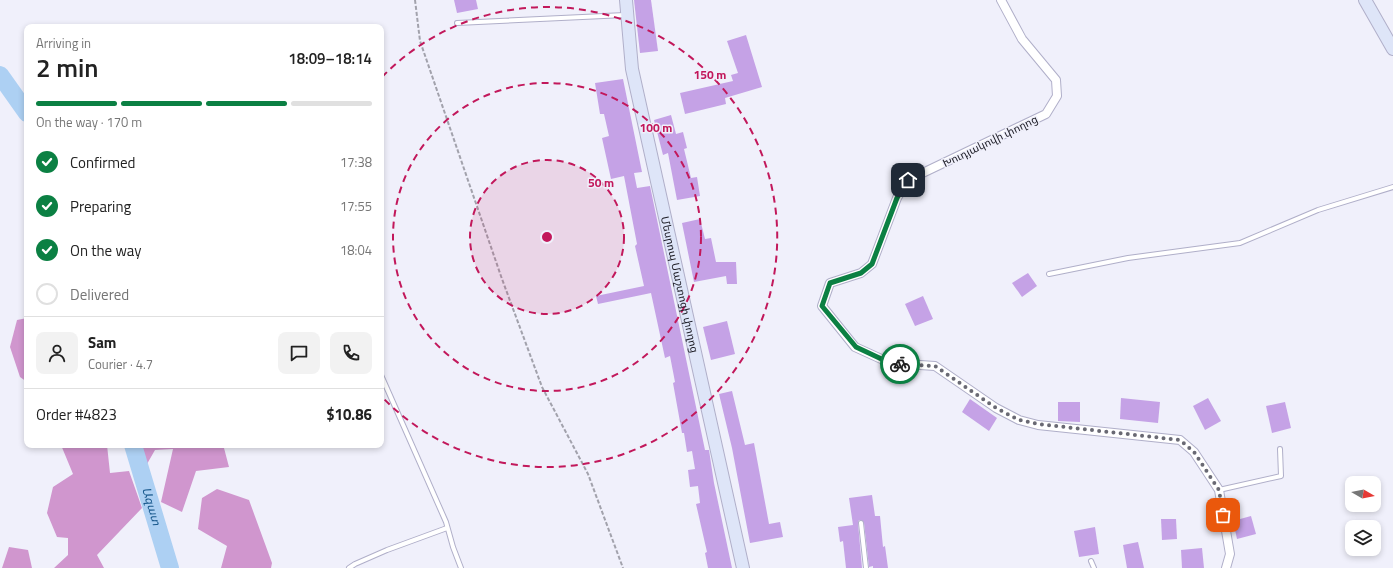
<!DOCTYPE html>
<meta charset="utf-8">
<style>
body{margin:0;font-family:"Titillium Web","Noto Sans Armenian",sans-serif;background:#f2f2f2;color:#222;height:100vh;display:flex;flex-direction:column;font-size:15px;white-space:nowrap}
*{box-sizing:border-box;margin:0}
p{font-size:13px;color:#767676}
.icon{flex:none;width:22px;height:22px;fill:none;stroke:currentColor;stroke-width:2;stroke-linecap:round;stroke-linejoin:round}
.map{position:relative;flex:1;overflow:hidden}
.side{position:absolute;left:24px;top:24px;width:360px;height:424px;display:flex;flex-direction:column;background:#fff;border-radius:8px;box-shadow:0 2px 6px #0003}
.side>*{flex:none}
.needle{width:26px;rotate:99deg}
.fabs{position:absolute;left:1345px;top:476px;display:grid;gap:8px}
.fabs a{display:grid;place-items:center;width:36px;height:36px;border-radius:8px;background:#fff;box-shadow:0 2px 6px #0003;font-size:20px}
.pin{position:absolute;display:grid;place-items:center;width:34px;height:34px;color:#fff;margin:-17px;border-radius:8px;box-shadow:0 2px 6px #0006}
.courier{position:absolute;display:grid;place-items:center;width:40px;height:40px;margin:-20px;border:3px solid #0b8043;border-radius:50%;background:#fff;color:#222;box-shadow:0 1px 5px #0007}
.head em{font-style:normal;font-weight:600}
.head div{display:flex;flex-direction:column-reverse}
.head{display:flex;align-items:center;justify-content:space-between;height:68px;padding:0 12px}
h1{font-size:26px;font-weight:600;line-height:30px}
.bar{display:grid;grid-template-columns:repeat(4,1fr);gap:6px 4px;align-content:center;height:48px;padding:0 12px}
.bar i{height:5px;border-radius:3px;background:#e0e0e0}
.bar .selected{background:#0b8043}
.bar p{grid-column:span 4}
.line{display:flex;align-items:center;gap:10px;padding:0 12px;border-top:1px solid #e0e0e0}
.line div{flex:1}
.round{display:grid;place-items:center;flex:none;width:42px;height:42px;border-radius:8px;background:#f2f2f2}
ol{padding:0 12px;list-style:none}
li{display:flex;align-items:center;gap:12px;height:44px}
li p{margin-inline-start:auto}
li .icon{padding:4px;border-radius:50%;background:#0b8043;color:#fff;stroke-width:4}
li:last-child{color:#767676}
li i{width:22px;height:22px;border:2px solid #e0e0e0;border-radius:50%}
.map>svg:first-child{display:block}
.forest{fill:#d096ce}
.lines{fill:none;stroke-linecap:round;stroke-linejoin:round}
.river{stroke:#add0f3;stroke-width:18}
.building{fill:#c5a2e6}
.lane-casing{stroke:#b0afc9;stroke-width:6}
.street-casing{stroke:#b0afc9;stroke-width:10}
.secondary-casing{stroke:#b0afc9;stroke-width:14}
.path{stroke:#a2a2ac;stroke-width:2;stroke-dasharray:4 2;stroke-linecap:butt}
.lane{stroke:#fff;stroke-width:4}
.street{stroke:#fff;stroke-width:8}
.secondary{stroke:#dee5f8;stroke-width:12}
.done{stroke:#696973;stroke-width:4;stroke-dasharray:0 7.2}
.route{stroke:#0b8043;stroke-width:5}
.ring{fill:none;stroke:#c2185b;stroke-width:2;stroke-dasharray:7 5}
.labels{text-anchor:middle;stroke-width:3;stroke-linejoin:round;paint-order:stroke}
.street-label{font-size:11px;fill:#21212a;stroke:#f0f0fb}
.water-label{font-size:12px;font-style:italic;fill:#19598d;stroke:#f0f0fb}
.centre{fill:#c2185b;stroke:#f0f0fb;stroke-width:2}
.ring-label{font-size:12px;text-anchor:middle;font-weight:bold;fill:#c2185b;stroke:#f0f0fb;stroke-width:3;stroke-linejoin:round;paint-order:stroke}
</style>
<div class="map">
<svg width="1393" height="568" viewBox="0 0 1393 568">
<rect width="100%" height="100%" fill="#f0f0fb"/>
<g class="forest">
<path d="M27 318V382L20 377 10 347 17 320Z"/>
<path d="M61 445H107L110 473 129 471 142 508 97 555 104 568H54L68 555V538L57 537 47 513 53 487 73 474Z"/>
<path d="M135 445H194L195 448H224L229 467 196 471 182 512 161 502 173 449 155 450 147 464 139 460Z"/>
<path d="M217 489 249 500 272 563 271 568H221L227 546 198 529 202 498Z"/>
<path d="M9 547 28 550 32 568H2Z"/>
</g>
<g class="lines">
<g class="river">
<path d="M0 75 27 113"/>
<path id="s1" d="M133 445 170 568"/>
</g>
</g>
<g class="building">
<path d="M454 0H476L478 9 457 13Z"/>
<path d="M634 0H651L658 51 640 53Z"/>
<path d="M746 35 762 87 725 98 726 104 685 114 680 93 733 81 731 75 738 73 727 41Z"/>
<path d="M623 79 642 172 634 173 637 188 650 186 705 450H709L714 483 732 568H708L705 553 707 552 696 504 700 503 698 486 690 487 688 470 695 469 692 451 687 452 684 433H682L673 383 675 382 670 356 665 358 651 293 598 304 596 296 644 286 635 246 637 244 624 176 611 179 602 138 609 136 604 114H600L595 83Z"/>
<path d="M671 115 676 134 683 132 687 148 684 149 691 178 697 177 700 196 677 200 668 153 663 155 654 120Z"/>
<path d="M700 219 705 239 711 238 716 262H736L737 284H727L726 276 694 282 682 223Z"/>
<path d="M1028 273 1037 286 1022 297 1012 283Z"/>
<path d="M923 296 933 319 915 326 905 304Z"/>
<path d="M727 321 735 354 711 360 703 327Z"/>
<path d="M732 391 745 445 754 443 769 524 780 522 783 537 750 543 732 448 719 394Z"/>
<path d="M1121 398 1160 402 1158 423 1120 419Z"/>
<path d="M1208 398 1221 421 1205 430 1193 406Z"/>
<path d="M970 399 997 418 989 431 962 412Z"/>
<path d="M1058 402H1080V422L1058 421Z"/>
<path d="M1285 402 1291 428 1272 433 1266 406Z"/>
<path d="M872 495 875 516H880L883 547 885 546 888 568H873V566L869 567 864 523 861 520H859L858 523 862 568H846L843 541 840 542 838 527 853 525 849 498Z"/>
<path d="M1251 516 1256 534 1237 539 1233 521Z"/>
<path d="M1161 519H1176L1177 539 1162 540Z"/>
<path d="M1095 527 1099 554 1079 557 1074 531Z"/>
<path d="M1138 542 1144 568H1127L1123 545Z"/>
<path d="M1202 548 1204 568H1182L1181 550Z"/>
</g>
<g class="lines">
<g class="lane-casing">
<g id="lane">
<path d="M457 23 625 15"/>
<path d="M1049 274 1128 258 1240 243 1318 210 1393 187"/>
<path d="M381 375 446 522 453 547 461 568"/>
<path d="M1219 490 1281 476 1280 449"/>
<path d="M861 523 866 568"/>
<path d="M1091 561 1094 568"/>
<path d="M349 568 355 564 387 550 447 528"/>
</g>
</g>
<g class="street-casing">
<path id="street" d="M1001 0 1022 39 1056 80 1057 96 1046 114 908 180 897 198 872 264 861 273 830 283 822 306 855 347 890 363 935 366 996 408 1019 420 1038 425 1180 440 1194 452 1219 490 1230 554 1226 568"/>
</g>
<g class="secondary-casing">
<g id="secondary">
<path id="s2" d="M626 0 632 69 743 568"/>
<path d="M1365 0 1393 49"/>
</g>
</g>
<path class="path" d="M415 0 420 41 502 279 542 387 588 474 623 568"/>
<use href="#lane" class="lane"/>
<use href="#street" class="street"/>
<use href="#secondary" class="secondary"/>
</g>
<g class="lines">
<path class="done" d="M900 364 935 366 996 408 1019 420 1038 424 1180 440 1194 452 1219 490 1223 515"/>
<path class="route" d="M900 364 890 363 856 347 822 306 830 283 861 273 872 264 897 198 908 180"/>
</g>
<circle cx="547" cy="237" r="77" fill="#c2185b" fill-opacity=".12"/>
<g class="ring">
<circle cx="547" cy="237" r="77"/>
<circle cx="547" cy="237" r="154"/>
<path d="M382 77A230 230 0 1 1 382 397"/>
</g>
<g class="labels">
<g class="street-label">
<text transform="translate(990 141) rotate(-26)" y="4">Խուդյակովի փողոց</text>
<text dy="4" stroke="none"><textPath href="#s2" startOffset="290">Մեսրոպ Մաշտոցի փողոց</textPath></text>
</g>
<g class="water-label">
<text dy="4" stroke="none"><textPath href="#s1" startOffset="64">Ազատ</textPath></text>
</g>
</g>
<circle cx="547" cy="237" r="6" class="centre"/>
<g class="ring-label">
<text x="710" y="79">150 m</text>
<text x="656" y="132">100 m</text>
<text x="601" y="187">50 m</text>
</g>
</svg>
<div class="fabs">
<a><svg class="needle" viewBox="-14 -14 28 28"><path d="M0-13l5 13h-10z" fill="#e53935"/><path d="M0 13l5-13h-10z" fill="#767676"/></svg></a>
<a><svg class="icon" aria-label="layers" viewBox="0 0 24 24"><path d="M12 4l9 5-9 5-9-5zM3 14l9 5 9-5"/></svg></a>
</div>
<div class="pin" style="left:1223px;top:515px;background:#ea580c"><svg class="icon" aria-label="bag" viewBox="0 0 24 24"><path d="M5 8h14l-1 12H6zM9 8a3 3 0 0 1 6 0"/></svg></div>
<div class="pin" style="left:908px;top:180px;background:#1f2937"><svg class="icon" aria-label="home" viewBox="0 0 24 24"><path d="M3 11l9-7 9 7M6 9v11h12V9"/></svg></div>
<div class="courier" style="left:900px;top:364px"><svg class="icon" aria-label="bike" viewBox="0 0 24 24"><circle cx="6" cy="16" r="4"/><circle cx="18" cy="16" r="4"/><path d="M6 16l4-8h5l3 8M10 8l3 8H6M13 5h3"/></svg></div>
<section class="side">
<div class="head"><div><h1>2 min</h1><p>Arriving in</p></div><em>18:09–18:14</em></div>
<div class="bar"><i class="selected"></i><i class="selected"></i><i class="selected"></i><i></i><p>On the way · 170 m</p></div>
<ol>
<li><svg class="icon" aria-label="check" viewBox="0 0 24 24"><path d="M5 12l5 5 9-10"/></svg>Confirmed<p>17:38</p></li>
<li><svg class="icon" aria-label="check" viewBox="0 0 24 24"><path d="M5 12l5 5 9-10"/></svg>Preparing<p>17:55</p></li>
<li><svg class="icon" aria-label="check" viewBox="0 0 24 24"><path d="M5 12l5 5 9-10"/></svg>On the way<p>18:04</p></li>
<li><i></i>Delivered</li>
</ol>
<div class="line" style="height:72px"><a class="round"><svg class="icon" aria-label="person" viewBox="0 0 24 24"><circle cx="12" cy="8" r="4"/><path d="M4 21q1-7 8-7t8 7"/></svg></a><div><b>Sam</b><p>Courier · 4.7</p></div><a class="round"><svg class="icon" aria-label="chat" viewBox="0 0 24 24"><path d="M4 5h16v11H9l-5 4z"/></svg></a><a class="round"><svg class="icon" aria-label="phone" viewBox="0 0 24 24"><path d="M5 4h4l2 5-3 2q2 4 5 5l2-3 5 2v4C11 20 4 13 5 4z"/></svg></a></div>
<div class="line" style="height:52px"><div>Order #4823</div><b>$10.86</b></div>
</section>
</div>
